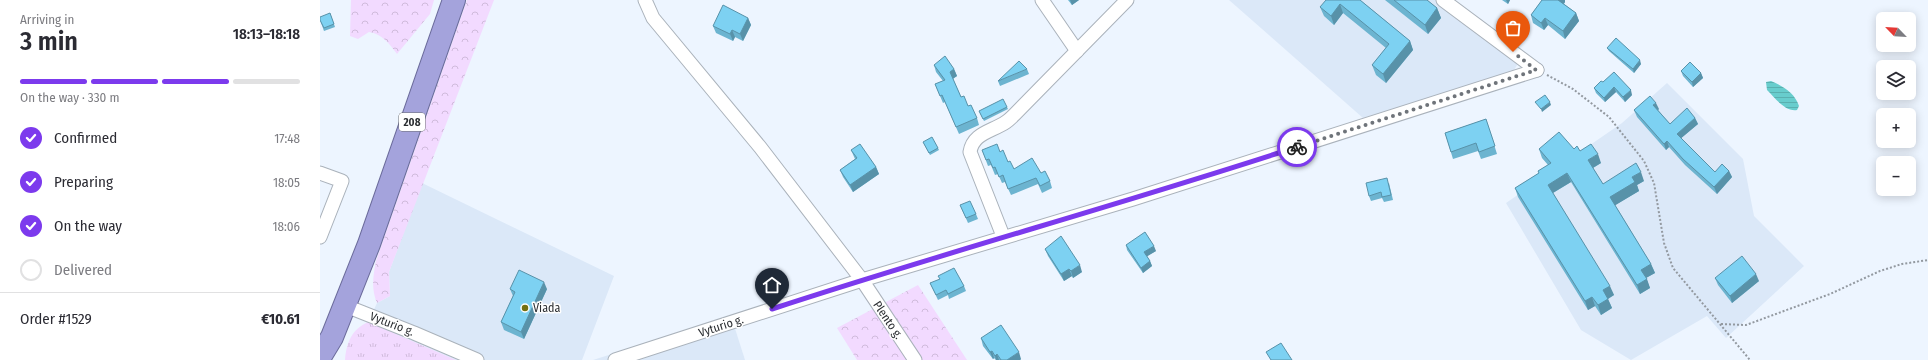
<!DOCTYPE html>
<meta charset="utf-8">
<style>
body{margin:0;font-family:"Fira Sans Condensed",sans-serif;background:#f2f2f3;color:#2b2b33;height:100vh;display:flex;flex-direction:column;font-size:15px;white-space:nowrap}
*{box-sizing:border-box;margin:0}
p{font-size:13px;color:#7c7c81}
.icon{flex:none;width:22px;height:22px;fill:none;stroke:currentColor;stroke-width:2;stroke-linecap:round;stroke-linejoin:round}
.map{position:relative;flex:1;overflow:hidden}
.details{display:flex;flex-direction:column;background:#fff;width:320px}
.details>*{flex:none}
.needle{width:26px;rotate:295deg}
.buttons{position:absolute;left:1556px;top:12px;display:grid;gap:8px}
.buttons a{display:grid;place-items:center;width:40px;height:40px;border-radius:6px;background:#fff;box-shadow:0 2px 10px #0003;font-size:20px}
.pin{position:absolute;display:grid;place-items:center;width:34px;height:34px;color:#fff;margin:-41px -17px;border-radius:50% 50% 50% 0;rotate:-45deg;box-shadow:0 0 4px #0007}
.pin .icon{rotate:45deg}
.courier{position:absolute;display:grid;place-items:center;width:40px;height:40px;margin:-20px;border:3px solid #7c3aed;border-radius:50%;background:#fff;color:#222;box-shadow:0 1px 5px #0007}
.headline em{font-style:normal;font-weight:600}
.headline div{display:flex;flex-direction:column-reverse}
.headline{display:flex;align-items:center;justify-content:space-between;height:68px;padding:0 20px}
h1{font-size:26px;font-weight:600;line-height:30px}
.bar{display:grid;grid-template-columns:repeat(4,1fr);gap:6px 4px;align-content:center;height:48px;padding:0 20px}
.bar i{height:5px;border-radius:3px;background:#e1e1e2}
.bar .selected{background:#7c3aed}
.bar p{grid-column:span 4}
.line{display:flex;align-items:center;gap:10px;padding:0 20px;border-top:1px solid #e1e1e2}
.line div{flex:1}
ol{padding:0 20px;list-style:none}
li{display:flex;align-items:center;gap:12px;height:44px}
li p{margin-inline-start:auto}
li .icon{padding:4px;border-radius:50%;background:#7c3aed;color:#fff;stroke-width:4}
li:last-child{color:#7c7c81}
li i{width:22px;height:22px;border:2px solid #e1e1e2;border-radius:50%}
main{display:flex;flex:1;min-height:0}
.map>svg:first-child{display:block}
.built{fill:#dbe8f8}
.grass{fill:url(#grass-tufts)}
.forest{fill:url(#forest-crowns)}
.water{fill:url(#water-rules)}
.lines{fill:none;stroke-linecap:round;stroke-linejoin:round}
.minor-casing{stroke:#aab2bb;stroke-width:15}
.trunk-casing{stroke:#6b6b9b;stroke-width:24}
.path{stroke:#9399a0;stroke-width:2;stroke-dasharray:2 2;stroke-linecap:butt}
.minor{stroke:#fff;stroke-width:13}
.trunk{stroke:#a4a3dc;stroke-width:22}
.wall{fill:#6cb4d0}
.shaded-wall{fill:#5892a9}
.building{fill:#7dd1f2;stroke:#5892a9}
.done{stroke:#6f747a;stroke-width:4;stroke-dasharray:0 7.2}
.route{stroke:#7c3aed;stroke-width:5}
.poi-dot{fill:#737011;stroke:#fff;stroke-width:1.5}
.labels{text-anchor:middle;stroke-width:3;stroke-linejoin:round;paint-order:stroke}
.shield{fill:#fff;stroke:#6b6d70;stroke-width:1}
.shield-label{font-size:11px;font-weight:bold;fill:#2b2e32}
.poi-label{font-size:12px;fill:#2b2e32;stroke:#fff;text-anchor:start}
.street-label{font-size:12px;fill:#2b2e32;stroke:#fff}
</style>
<main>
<section class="details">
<div class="headline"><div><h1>3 min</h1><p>Arriving in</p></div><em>18:13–18:18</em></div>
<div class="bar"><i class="selected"></i><i class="selected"></i><i class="selected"></i><i></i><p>On the way · 330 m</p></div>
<ol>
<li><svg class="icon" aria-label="check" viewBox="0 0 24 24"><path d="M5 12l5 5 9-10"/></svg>Confirmed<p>17:48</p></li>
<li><svg class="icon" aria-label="check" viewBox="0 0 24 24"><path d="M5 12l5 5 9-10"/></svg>Preparing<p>18:05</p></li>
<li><svg class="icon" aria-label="check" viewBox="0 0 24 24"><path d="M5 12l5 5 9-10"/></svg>On the way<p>18:06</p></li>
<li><i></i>Delivered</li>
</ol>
<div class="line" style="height:52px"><div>Order #1529</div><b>€10.61</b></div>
</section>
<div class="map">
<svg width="1608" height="360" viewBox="0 0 1608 360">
<defs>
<pattern id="grass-tufts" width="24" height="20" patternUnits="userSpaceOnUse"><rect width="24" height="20" fill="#f2daff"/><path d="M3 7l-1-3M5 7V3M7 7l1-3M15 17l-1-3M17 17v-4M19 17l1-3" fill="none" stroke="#d0bbdb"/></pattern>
<pattern id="forest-crowns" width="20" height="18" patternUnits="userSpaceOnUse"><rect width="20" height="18" fill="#f2daff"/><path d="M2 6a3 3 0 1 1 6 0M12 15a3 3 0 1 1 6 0" fill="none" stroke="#d0bbdb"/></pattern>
<pattern id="water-rules" width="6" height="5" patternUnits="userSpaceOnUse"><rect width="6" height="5" fill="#68cdcd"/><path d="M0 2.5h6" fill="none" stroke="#5ab0b0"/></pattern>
</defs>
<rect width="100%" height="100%" fill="#edf5ff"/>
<g class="built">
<path d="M909 0H1116L1197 59V65L1193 72 1043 118Z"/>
<path d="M1347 83 1423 159 1434 216 1484 266 1406 338 1387 316 1311 360 1261 330 1186 203 1302 123Z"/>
<path d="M102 183 294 276 262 360H136L48 322 57 303 70 296 69 272Z"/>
<path d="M411 316 425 360H273Z"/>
</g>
<path class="grass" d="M48 322 136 360H25C26 343 32 329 48 322Z"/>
<g class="forest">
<path d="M31 0H114L110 14 77 54C69 43 62 34 49 32L38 39 30 36Z"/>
<path d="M147 0H174L69 272 70 296 57 303C51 288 53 277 56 261Z"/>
<path d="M598 285 647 360H537L517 328Z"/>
</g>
<path class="water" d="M1451 81C1463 86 1475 93 1479 106L1477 110C1465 112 1455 98 1447 90L1446 82Z"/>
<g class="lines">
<g class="minor-casing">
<g id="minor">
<path d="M325 0 333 18 440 147 542 280 595 360"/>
<path d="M722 0 757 51"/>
<path d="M1123 0 1217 70"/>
<path d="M0 173 22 181 0 237"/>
<path d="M683 236 650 152C653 133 671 132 686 122 689 120 692 117 695 114L807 0"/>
<path d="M31 308 94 333 157 360"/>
<path d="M295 360 542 280 813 199 1217 70"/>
</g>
</g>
<g class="trunk-casing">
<path id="trunk" d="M0 357 12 337 49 244 134 0"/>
</g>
<g class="path">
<path d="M1227 75 1253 89 1289 117 1324 161 1334 183 1344 243 1353 268 1430 360"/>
<path d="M1401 324 1426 325 1510 294 1560 271 1582 264 1608 260"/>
</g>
<use href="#minor" class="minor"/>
<use href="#trunk" class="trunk"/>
</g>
<g class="wall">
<path d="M748 0H759L752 5Z"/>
<path d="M1040 0 1090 41 1093 50 1066 83 1056 75 1052 65 1066 48 1023 13 1014 25 1004 16 1000 7Z"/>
<path d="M1065 0H1107L1117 8 1121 18 1108 34Z"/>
<path d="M1182 0H1190L1188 4Z"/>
<path d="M1222 0H1245V2L1244 4 1256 13 1259 21 1245 39 1228 25 1224 30 1213 23 1211 15Z"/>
<path d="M10 13 15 27 4 31 0 20Z"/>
<path d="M428 18 431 25 423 41 415 37 413 41 396 33 393 26Z"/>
<path d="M1287 48 1321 64 1314 73 1289 51Z"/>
<path d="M614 65 634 69 637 76 633 79 641 97 657 118 659 125 639 134 625 102 623 103 615 84 623 81 616 72Z"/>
<path d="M707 69 709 74 680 86 678 81Z"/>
<path d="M1361 71 1381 73 1383 78 1373 87 1363 76Z"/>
<path d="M1283 82 1312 95 1305 102 1296 92 1285 102 1276 93 1274 88Z"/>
<path d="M687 107 688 109 664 121 659 111Z"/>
<path d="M1339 109 1338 110 1350 124 1375 118 1378 124 1361 138 1395 172 1409 171 1412 177 1397 194 1365 165 1349 147 1346 150 1317 117 1314 110Z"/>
<path d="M1166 119 1177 154 1161 159 1158 151 1133 159 1125 133Z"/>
<path d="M603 142 618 148 619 150 610 155Z"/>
<path d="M1219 149H1254L1260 151 1281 163 1273 168 1283 184 1324 181 1317 185 1319 191 1295 205 1331 264 1335 273 1326 278 1330 288 1320 294 1251 182 1233 193 1294 295 1288 299 1292 308 1281 315 1275 306 1268 310 1198 197 1195 188 1219 173 1218 171 1228 165 1222 158Z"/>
<path d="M531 150 556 167 559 174 533 192 523 177 520 170 535 159Z"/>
<path d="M662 150 680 152 694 169 721 173 730 181 732 188 722 193 718 184 691 195 685 182 682 183 678 174 675 175 671 165 668 166Z"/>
<path d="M1069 183 1073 200 1064 202 1062 198 1051 201 1049 196Z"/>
<path d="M640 205 656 214 658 219 648 223Z"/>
<path d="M806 245 836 251 827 256 830 261 832 266 823 273 807 250Z"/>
<path d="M725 249 762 272 753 278 752 276 744 281 728 256Z"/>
<path d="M1395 278 1439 281 1412 303 1398 285Z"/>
<path d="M610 283 644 286 646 291 629 299 628 295 618 300Z"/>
<path d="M190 289H227L204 339 184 330 181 322 193 296Z"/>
<path d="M661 338 701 359 700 360H676L674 358 673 359 663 346Z"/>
</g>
<g class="shaded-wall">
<path d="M750 0H759L752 5Z"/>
<path d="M1186 0H1190L1188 4Z"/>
<path d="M1238 0H1245V2L1241 7Z"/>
<path d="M1020 4 1023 13 1014 25 1011 16Z"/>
<path d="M1117 8 1121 18 1108 34 1105 25Z"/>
<path d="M1256 13 1259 21 1245 39 1243 31Z"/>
<path d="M428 18 431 25 423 41 420 34Z"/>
<path d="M1225 18 1228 25 1224 30 1221 23Z"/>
<path d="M412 30 415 37 413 41 410 34Z"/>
<path d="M1090 41 1093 50 1066 83 1063 74Z"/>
<path d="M1320 60 1321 64 1314 73 1313 69Z"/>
<path d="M634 69 637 76 632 79 630 72Z"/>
<path d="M1381 73 1383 78 1373 87 1372 82Z"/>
<path d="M1294 87 1296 92 1285 102 1284 98Z"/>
<path d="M1311 90 1312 95 1305 102 1303 97Z"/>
<path d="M1230 102 1231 105 1222 112 1221 109Z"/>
<path d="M1336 103 1339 109 1336 112 1333 105Z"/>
<path d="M1375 118 1378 124 1359 140 1357 134Z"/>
<path d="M1347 141 1349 147 1346 150 1344 144Z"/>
<path d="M1278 154 1281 163 1271 169 1268 160Z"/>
<path d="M556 167 559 174 533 192 530 185Z"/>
<path d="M1409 171 1412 177 1397 194 1394 187Z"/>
<path d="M1321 172 1324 181 1317 185 1319 191 1294 206 1290 197 1312 177Z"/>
<path d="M1247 173 1251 182 1231 194 1228 185Z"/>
<path d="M834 246 836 251 826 257 824 252Z"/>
<path d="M830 261 832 266 823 273 821 268Z"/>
<path d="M1331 264 1335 273 1324 279 1321 270Z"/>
<path d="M760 265 762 272 753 278 751 271Z"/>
<path d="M749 269 752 276 744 281 741 274Z"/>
<path d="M1436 274 1439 281 1412 303 1410 296Z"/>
<path d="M1327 279 1330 288 1320 294 1317 285Z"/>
<path d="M224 282 227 289 204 339 201 332Z"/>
<path d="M1290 286 1294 295 1286 300 1283 290Z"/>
<path d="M1272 297 1275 306 1268 310 1265 301Z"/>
<path d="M1288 299 1292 308 1281 315 1278 305Z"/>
<path d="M672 351 674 358 673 359 670 352Z"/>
<path d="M699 352 701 359 700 360H687Z"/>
<path d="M677 354 679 360H676L675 356Z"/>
</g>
<g class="building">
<path d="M1006 0H1040L1090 41 1063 74 1052 65 1069 44 1020 4 1011 16 1000 7Z"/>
<path d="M1074 0H1107L1117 8 1105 25Z"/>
<path d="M1222 0H1238L1256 13 1243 31 1225 18 1221 23 1211 15Z"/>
<path d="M403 5 428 18 420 34 412 30 410 34 393 26Z"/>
<path d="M10 13 14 24 4 28 0 20V17Z"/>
<path d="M1296 38 1320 60 1313 69 1287 48Z"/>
<path d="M625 56 634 69 630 72 641 97 644 96 648 106 651 105 657 118 636 127 622 95 620 96 615 84 625 80 614 65Z"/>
<path d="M699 61 707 69 678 81Z"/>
<path d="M1370 62 1381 73 1372 82 1361 71Z"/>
<path d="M1294 72 1311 90 1303 97 1294 87 1284 98 1274 88 1281 81 1283 82Z"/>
<path d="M1225 95 1230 102 1221 109 1215 102Z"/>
<path d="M1330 96 1336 103 1333 105 1350 124 1367 108 1375 118 1357 134 1395 172 1402 164 1409 171 1394 187 1363 159 1347 141 1344 144 1314 110Z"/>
<path d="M683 99 687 107 663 119 659 111Z"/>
<path d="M1166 119 1175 146 1159 152 1156 143 1131 152 1125 133Z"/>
<path d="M1239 132 1254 149 1257 146 1260 151 1271 144 1278 154 1268 160 1283 184 1316 163 1321 172 1312 177 1315 182 1290 197 1331 264 1321 270 1327 279 1317 285 1247 173 1228 185 1290 286 1283 290 1288 299 1278 305 1272 297 1265 301 1195 188 1219 173 1218 171 1231 163 1219 149Z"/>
<path d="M612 137 618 148 609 153 603 142Z"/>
<path d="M540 144 556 167 530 185 520 170 537 158 531 150Z"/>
<path d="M677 144 680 152 683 150 688 162 690 161 694 169 712 158 721 173 725 171 730 181 720 186 716 178 688 189 683 175 679 177 675 167 673 168 669 159 666 160 662 150Z"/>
<path d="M1067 178 1071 195 1062 197 1061 192 1049 196 1046 183Z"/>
<path d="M650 201 656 214 646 218 640 205Z"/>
<path d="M825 232 834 246 824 252 830 261 821 268 806 245Z"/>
<path d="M741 236 760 265 751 271 749 269 741 274 725 249Z"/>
<path d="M1422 256 1436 274 1410 296 1395 278Z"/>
<path d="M634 268 644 286 628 294 626 290 616 295 610 283 620 279 618 276Z"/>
<path d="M199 270 224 282 201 332 181 322 195 292 190 289Z"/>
<path d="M681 325 699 352 687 360H681L677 354 675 356 672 351 670 352 661 338Z"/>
<path d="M961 343 972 360H951L946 352Z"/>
</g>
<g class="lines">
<path class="done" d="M977 147 1216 70 1193 52"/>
<path class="route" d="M452 309C626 252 803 204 977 147"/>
</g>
<circle class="poi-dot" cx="205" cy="308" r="4"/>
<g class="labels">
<rect class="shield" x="79" y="113" width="26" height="18" rx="3"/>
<g class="shield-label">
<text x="92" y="126">208</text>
</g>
<g class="poi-label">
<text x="213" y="312">Viada</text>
</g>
<g class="street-label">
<text transform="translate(568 320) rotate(56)" y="4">Plento g.</text>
<text transform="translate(72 324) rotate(21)" y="4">Vyturio g.</text>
<text transform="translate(401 326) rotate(-18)" y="4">Vyturio g.</text>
</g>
</g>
</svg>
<div class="buttons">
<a><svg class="needle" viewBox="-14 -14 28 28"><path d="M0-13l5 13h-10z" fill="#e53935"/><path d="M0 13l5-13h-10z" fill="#7c7c81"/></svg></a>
<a><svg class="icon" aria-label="layers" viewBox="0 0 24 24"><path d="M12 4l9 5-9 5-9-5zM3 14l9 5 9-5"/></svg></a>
<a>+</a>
<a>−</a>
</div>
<div class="pin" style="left:1193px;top:52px;background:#ea580c"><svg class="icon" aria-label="bag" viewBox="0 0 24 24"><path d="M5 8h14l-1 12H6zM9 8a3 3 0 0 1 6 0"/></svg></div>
<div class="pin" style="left:452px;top:309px;background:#1f2937"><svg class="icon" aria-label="home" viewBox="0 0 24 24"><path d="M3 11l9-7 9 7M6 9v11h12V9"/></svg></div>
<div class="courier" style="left:977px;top:147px"><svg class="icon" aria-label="bike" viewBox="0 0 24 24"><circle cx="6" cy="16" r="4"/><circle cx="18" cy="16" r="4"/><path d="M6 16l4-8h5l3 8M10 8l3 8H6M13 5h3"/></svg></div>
</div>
</main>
